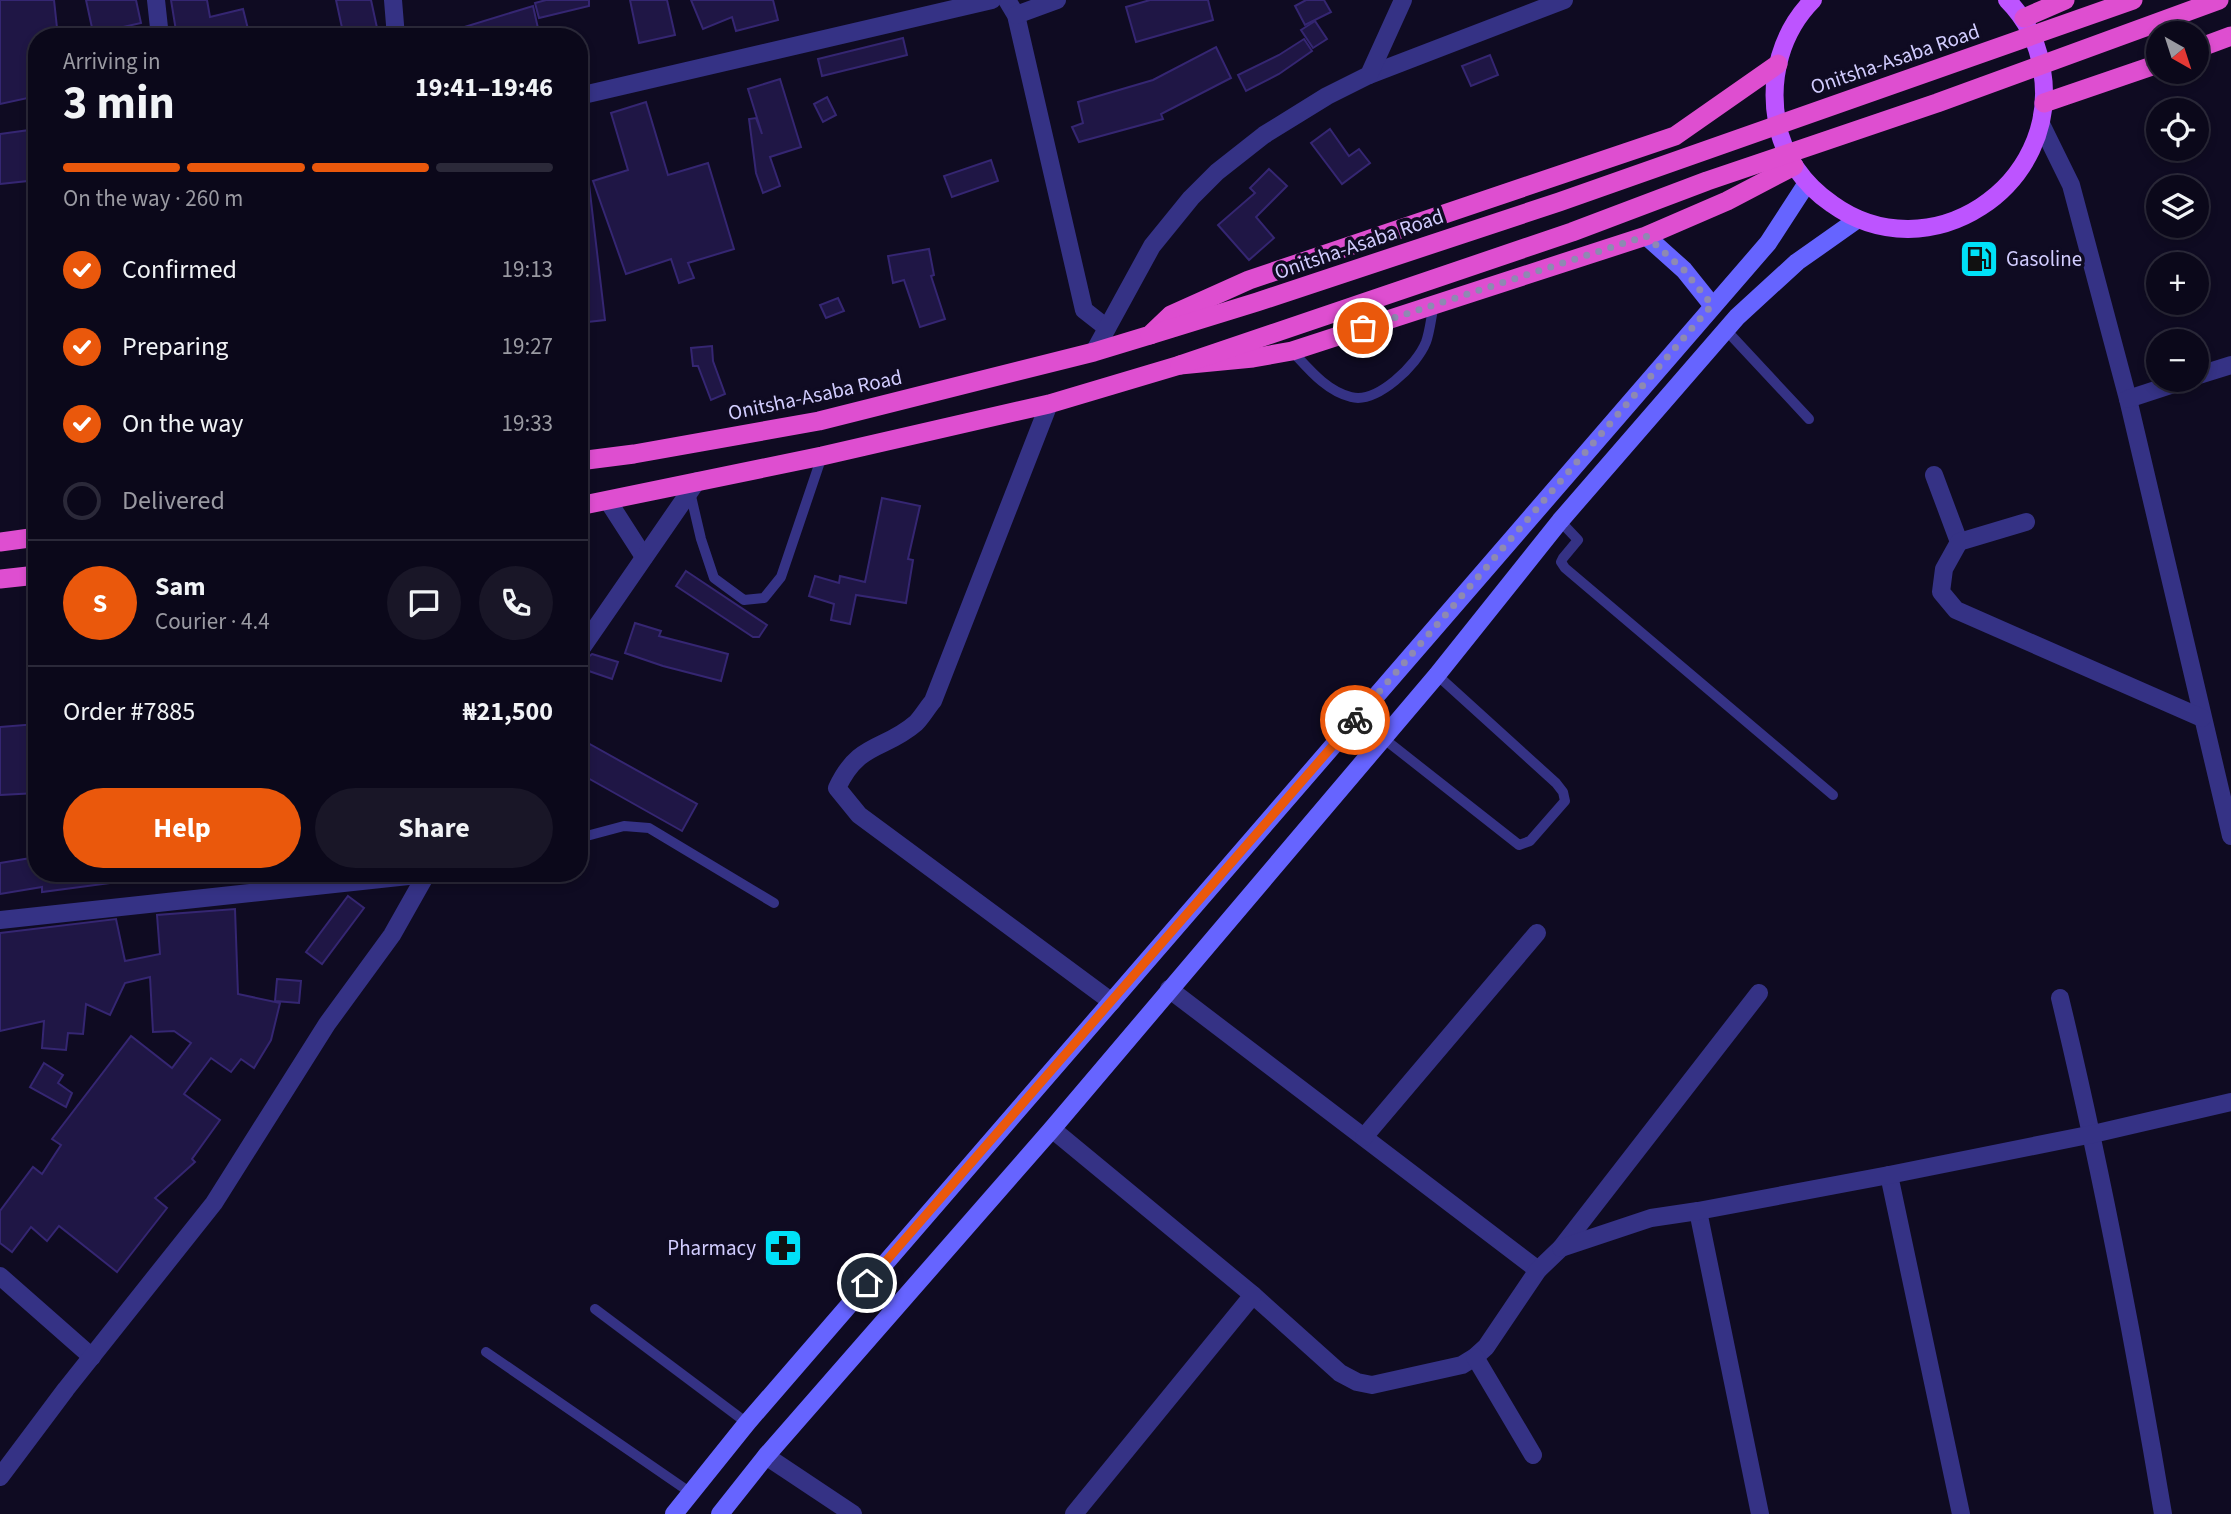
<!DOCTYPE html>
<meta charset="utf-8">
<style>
body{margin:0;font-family:"Source Sans 3",sans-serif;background:#191627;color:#f1f3f6;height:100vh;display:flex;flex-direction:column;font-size:26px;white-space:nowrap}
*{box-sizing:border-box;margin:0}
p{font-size:23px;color:#9a9aa2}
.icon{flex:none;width:38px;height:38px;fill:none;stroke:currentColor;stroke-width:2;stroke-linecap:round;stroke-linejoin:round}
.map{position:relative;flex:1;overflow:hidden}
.sheet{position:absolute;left:28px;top:28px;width:560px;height:854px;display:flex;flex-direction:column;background:#0b081a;border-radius:28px;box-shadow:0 4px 10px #0003,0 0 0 2px #2b2939}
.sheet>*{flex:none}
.needle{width:46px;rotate:141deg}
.buttons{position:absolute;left:2146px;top:21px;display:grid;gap:14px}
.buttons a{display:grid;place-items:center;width:63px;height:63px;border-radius:50%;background:#0b081a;box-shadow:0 4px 10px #0003,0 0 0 2px #2b2939;font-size:35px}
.pin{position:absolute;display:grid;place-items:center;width:60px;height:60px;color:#fff;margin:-30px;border:4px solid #fff;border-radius:50%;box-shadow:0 2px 7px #0007}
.courier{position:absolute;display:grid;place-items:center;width:70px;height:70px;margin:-35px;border:5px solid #ea580c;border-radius:50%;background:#fff;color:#222;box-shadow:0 2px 9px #0007}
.headline em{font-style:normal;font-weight:700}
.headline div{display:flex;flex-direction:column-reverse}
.headline{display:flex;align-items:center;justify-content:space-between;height:119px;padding:0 35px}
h1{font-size:46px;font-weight:700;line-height:52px}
.bar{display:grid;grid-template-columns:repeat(4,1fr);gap:10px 7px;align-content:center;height:84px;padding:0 35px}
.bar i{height:9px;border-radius:5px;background:#2b2939}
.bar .active{background:#ea580c}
.bar p{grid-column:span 4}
.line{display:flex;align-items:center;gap:18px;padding:0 35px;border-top:2px solid #2b2939}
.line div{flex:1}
.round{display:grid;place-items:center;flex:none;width:74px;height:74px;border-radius:37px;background:#191627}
ol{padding:0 35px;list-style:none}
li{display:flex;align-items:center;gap:21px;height:77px}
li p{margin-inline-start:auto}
li .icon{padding:7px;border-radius:50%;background:#ea580c;color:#fff;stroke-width:4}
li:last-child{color:#9a9aa2}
li i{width:38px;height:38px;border:4px solid #2b2939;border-radius:50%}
.action{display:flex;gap:14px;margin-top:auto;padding:14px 35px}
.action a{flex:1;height:80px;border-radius:42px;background:#ea580c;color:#fff;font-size:28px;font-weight:700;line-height:80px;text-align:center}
.action a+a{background:#191627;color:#f1f3f6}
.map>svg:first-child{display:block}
.building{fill:#1f1645;stroke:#352672;stroke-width:2}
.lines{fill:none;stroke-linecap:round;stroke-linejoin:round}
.service{stroke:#353285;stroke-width:10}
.minor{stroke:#353285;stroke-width:18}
.tertiary{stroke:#353285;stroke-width:18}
.secondary{stroke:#6664ff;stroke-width:18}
.primary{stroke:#bd54ff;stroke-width:18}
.trunk{stroke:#de4ed0;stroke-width:19}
.trunk-bridge{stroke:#de4ed0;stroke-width:19}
.done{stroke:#8e89b2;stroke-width:7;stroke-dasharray:0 12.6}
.route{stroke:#ea580c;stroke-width:9}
.labels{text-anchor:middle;stroke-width:7;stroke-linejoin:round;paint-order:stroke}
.street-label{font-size:21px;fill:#d2cdff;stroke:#0f0b22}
.poi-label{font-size:21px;fill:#d2cdff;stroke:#0f0b22;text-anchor:start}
</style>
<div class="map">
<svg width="2231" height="1514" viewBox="0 0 2231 1514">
<rect width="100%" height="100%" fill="#0f0b22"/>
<g class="building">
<path d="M0 0H54L58 37H37V96L0 104Z"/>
<path d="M86 0H136L141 23 123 27 125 37H94Z"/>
<path d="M171 0H207L210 17 243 9 250 37H177Z"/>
<path d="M336 0H371L379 37H344Z"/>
<path d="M546 0H589V6L539 18 535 3Z"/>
<path d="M630 0H667L675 35 639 43Z"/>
<path d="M691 0H773L778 20 736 31 732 17 703 29Z"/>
<path d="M1150 0H1208L1213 20 1136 42 1126 7Z"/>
<path d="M1306 0H1324L1331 12 1305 25 1295 6Z"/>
<path d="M533 6 540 37H446L445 33Z"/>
<path d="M1315 21 1327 39 1313 48 1301 30Z"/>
<path d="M903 38 907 55 822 76 818 59Z"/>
<path d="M1304 39 1312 51 1279 74 1246 91 1238 75 1279 55Z"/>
<path d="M1216 47 1231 78 1161 114 1163 119 1079 142 1072 127 1083 123 1078 102 1153 80Z"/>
<path d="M1490 55 1498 75 1471 86 1462 66Z"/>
<path d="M780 79 801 147 770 157 780 186 763 193 756 173 749 119 756 118 762 134 748 89Z"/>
<path d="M827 97 836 115 823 122 814 104Z"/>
<path d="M646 102 668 175 708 163 734 249 688 263 694 278 679 283 671 259 626 274 593 181 628 170 611 113Z"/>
<path d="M37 129V180L0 184V134Z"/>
<path d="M1330 129 1349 156 1359 149 1370 163 1342 184 1311 143Z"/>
<path d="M991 160 998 181 952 197 944 176Z"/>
<path d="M1269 169 1287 186 1256 217 1274 238 1249 260 1218 225 1255 193 1250 188Z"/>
<path d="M579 184H589L605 320 579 323Z"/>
<path d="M929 249 934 275 931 276 945 319 920 327 904 280 893 283 888 256Z"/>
<path d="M838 298 844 311 826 318 820 305Z"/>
<path d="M712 346 713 361 725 394 711 400 698 366H693L691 348Z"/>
<path d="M882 498 920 506 908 559 913 560 906 603 856 595 850 624 831 620 834 604 809 596 815 576 839 583 840 576 865 582Z"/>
<path d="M686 571 767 625 759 637H753L676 586Z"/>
<path d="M635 623 661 631 659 636 728 654 721 681 663 666 625 653Z"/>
<path d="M592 654 618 662 612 679 580 668 581 663Z"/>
<path d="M37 724V793L0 795V727Z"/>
<path d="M579 738 697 804 682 831 579 773Z"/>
<path d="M37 857V873H110L111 883 42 892V887L0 894V863Z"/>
<path d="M348 896 364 908 322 964 306 952Z"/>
<path d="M235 909 238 994 280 1003 271 1040 254 1068 241 1059 231 1072 211 1058 184 1094 220 1120 192 1159 195 1162 155 1198 167 1208 117 1272 59 1226 47 1241 31 1227 12 1252 0 1243V1211L33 1167 42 1174 61 1145 52 1139 131 1036 172 1068 191 1043 174 1031 153 1032 150 977 125 983 110 1015 86 1004 83 1034 68 1033 66 1050 42 1048 44 1021 0 1031V933L116 919 125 961 160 954 157 915Z"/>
<path d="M277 979 301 981 299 1003 275 1001Z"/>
<path d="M44 1063 63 1075 58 1083 72 1093 66 1107 30 1087Z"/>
</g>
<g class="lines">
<g class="service">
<path d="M1726 330 1809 419"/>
<path d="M1292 351C1308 368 1326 391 1351 397 1377 404 1417 365 1426 342 1430 331 1431 317 1434 305"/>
<path d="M690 492 701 539 714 578 744 600 764 598 781 577 822 456"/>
<path d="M1560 521 1578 540 1563 558 1561 562 1565 568 1833 795"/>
<path d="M1383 738 1519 845 1530 841 1565 801 1563 792 1556 783 1437 675"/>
<path d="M579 838 624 826 649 828 774 903"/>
<path d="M427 874 462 878 489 873"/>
<path d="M595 1309 747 1423"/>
<path d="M486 1352 691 1493"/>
</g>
<g class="minor">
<path d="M156 0 160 37"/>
<path d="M393 0 396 37"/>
<path d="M1007 0 1016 15 1084 310 1107 328"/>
<path d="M1016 15 1057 0"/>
<path d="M1369 75 1564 0"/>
<path d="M579 96 992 0"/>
<path d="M2041 124 2071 185 2128 399 2231 836"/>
<path d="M1094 352 1152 246 1191 198 1217 172 1264 135 1327 96 1369 75 1403 0"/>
<path d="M2196 376 2231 365"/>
<path d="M2128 399 2186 380"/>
<path d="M1049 404 933 701C927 708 922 717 916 723 884 751 859 741 837 788L859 815 1112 1002"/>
<path d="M1934 475 1959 542"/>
<path d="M2026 522 1959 542 1944 569 1941 592 1956 610 2202 718"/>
<path d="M0 920 427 874"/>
<path d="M1169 989 1538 1270"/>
<path d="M2060 998C2101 1168 2134 1341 2163 1514"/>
<path d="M1052 1129 1253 1295 1340 1373 1357 1382 1372 1385 1462 1365 1475 1357 1486 1347 1538 1270 1561 1248 1759 993"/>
<path d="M1364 1137 1537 933"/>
<path d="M1889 1175 1961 1514"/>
<path d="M1698 1211 1760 1514"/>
<path d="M1561 1248 1651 1218 1698 1211 1889 1175 2093 1134 2231 1102"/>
<path d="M0 1276 92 1357"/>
<path d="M1475 1357 1533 1455"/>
<path d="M766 1456 853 1514"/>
<path d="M1074 1514 1253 1295"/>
</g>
<g class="tertiary">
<path d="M608 501 644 557"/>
<path d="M579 652 697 481"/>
<path d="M0 1477 66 1389 214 1203 327 1024 392 935 427 873"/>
</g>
<g class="secondary">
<path d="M1646 236 1684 270 1712 305"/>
<path d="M674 1514 747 1423 1768 243 1807 183"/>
<path d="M720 1514 766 1456 1052 1129 1437 675 1560 521 1737 317 1797 262 1858 219"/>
</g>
<path class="primary" d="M1813 0C1781 32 1769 78 1777 122 1783 156 1804 185 1832 204 1929 274 2062 186 2042 70 2038 43 2026 19 2007 0"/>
<g class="trunk">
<path d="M2024 18 2065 0"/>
<path d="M2196 49 2231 36"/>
<path d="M2044 103 2158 64"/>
<path d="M579 461 634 454 819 421 1094 352 1150 335 1171 315 1249 280 1675 136 1778 64"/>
<path d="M579 506 822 456 1049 404 1180 365 1253 358 1292 351 1646 236 1727 201 1794 166"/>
<path d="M0 542 37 537"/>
<path d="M0 579 37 575"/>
</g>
<g class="trunk-bridge">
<path d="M1150 335 1257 302 1559 202 2133 0"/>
<path d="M1180 365 1572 232 1707 181 1937 103 2219 0"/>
</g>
</g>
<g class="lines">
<path class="done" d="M1355 720 1712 305 1684 270 1646 236 1363 328"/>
<path class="route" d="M867 1283 1355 720"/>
</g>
<defs>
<g id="fuel-square" transform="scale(2.0125)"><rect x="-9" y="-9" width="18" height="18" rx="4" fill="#00e1f8" stroke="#0f0b22"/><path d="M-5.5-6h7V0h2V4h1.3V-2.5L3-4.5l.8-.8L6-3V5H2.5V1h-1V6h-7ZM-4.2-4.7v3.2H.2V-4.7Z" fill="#111"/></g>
<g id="pharmacy-square" transform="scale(2.0125)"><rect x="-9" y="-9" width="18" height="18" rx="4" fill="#00e1f8" stroke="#0f0b22"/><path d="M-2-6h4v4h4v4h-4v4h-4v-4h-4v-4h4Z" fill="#111"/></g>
</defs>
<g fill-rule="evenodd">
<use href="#fuel-square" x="1979" y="259"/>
<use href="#pharmacy-square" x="783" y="1248"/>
</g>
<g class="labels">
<g class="street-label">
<text transform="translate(1895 59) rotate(-19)" y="7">Onitsha-Asaba Road</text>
<text transform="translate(1359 244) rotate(-19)" y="7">Onitsha-Asaba Road</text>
<text transform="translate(815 395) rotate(-12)" y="7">Onitsha-Asaba Road</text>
</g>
<g class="poi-label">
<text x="2006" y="266">Gasoline</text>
<text x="756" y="1255" text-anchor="end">Pharmacy</text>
</g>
</g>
</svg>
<div class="buttons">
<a><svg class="needle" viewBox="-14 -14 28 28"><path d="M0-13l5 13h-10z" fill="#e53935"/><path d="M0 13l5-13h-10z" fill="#9a9aa2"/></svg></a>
<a><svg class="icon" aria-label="locate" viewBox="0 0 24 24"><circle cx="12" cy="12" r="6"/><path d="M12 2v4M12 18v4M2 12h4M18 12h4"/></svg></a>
<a><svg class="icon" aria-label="layers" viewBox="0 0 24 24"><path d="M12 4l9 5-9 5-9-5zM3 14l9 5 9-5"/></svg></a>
<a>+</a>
<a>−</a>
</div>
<div class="pin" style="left:1363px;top:328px;background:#ea580c"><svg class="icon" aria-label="bag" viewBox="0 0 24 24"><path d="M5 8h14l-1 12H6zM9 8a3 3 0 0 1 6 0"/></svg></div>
<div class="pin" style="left:867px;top:1283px;background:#1f2937"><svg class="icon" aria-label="home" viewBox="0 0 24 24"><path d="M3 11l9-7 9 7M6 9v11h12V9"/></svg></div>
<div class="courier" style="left:1355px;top:720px"><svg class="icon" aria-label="bike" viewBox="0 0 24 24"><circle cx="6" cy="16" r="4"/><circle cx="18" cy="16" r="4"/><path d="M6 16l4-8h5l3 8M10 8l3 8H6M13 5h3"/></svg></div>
<section class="sheet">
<div class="headline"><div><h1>3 min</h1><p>Arriving in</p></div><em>19:41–19:46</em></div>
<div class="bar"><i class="active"></i><i class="active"></i><i class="active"></i><i></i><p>On the way · 260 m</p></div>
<ol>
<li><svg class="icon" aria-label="check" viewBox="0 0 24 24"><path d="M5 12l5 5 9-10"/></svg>Confirmed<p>19:13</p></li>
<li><svg class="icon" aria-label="check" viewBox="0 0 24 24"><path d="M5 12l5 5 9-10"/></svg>Preparing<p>19:27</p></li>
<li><svg class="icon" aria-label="check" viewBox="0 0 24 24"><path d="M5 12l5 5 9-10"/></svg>On the way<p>19:33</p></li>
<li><i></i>Delivered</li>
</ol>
<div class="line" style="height:126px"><b class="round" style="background:#ea580c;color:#fff">S</b><div><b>Sam</b><p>Courier · 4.4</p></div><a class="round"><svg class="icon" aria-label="chat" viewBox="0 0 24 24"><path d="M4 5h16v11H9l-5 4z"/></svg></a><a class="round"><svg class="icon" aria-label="phone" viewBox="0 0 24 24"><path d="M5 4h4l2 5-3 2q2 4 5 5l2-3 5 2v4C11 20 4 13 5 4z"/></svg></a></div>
<div class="line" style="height:91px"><div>Order #7885</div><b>₦21,500</b></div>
<div class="action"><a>Help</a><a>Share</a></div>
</section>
</div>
